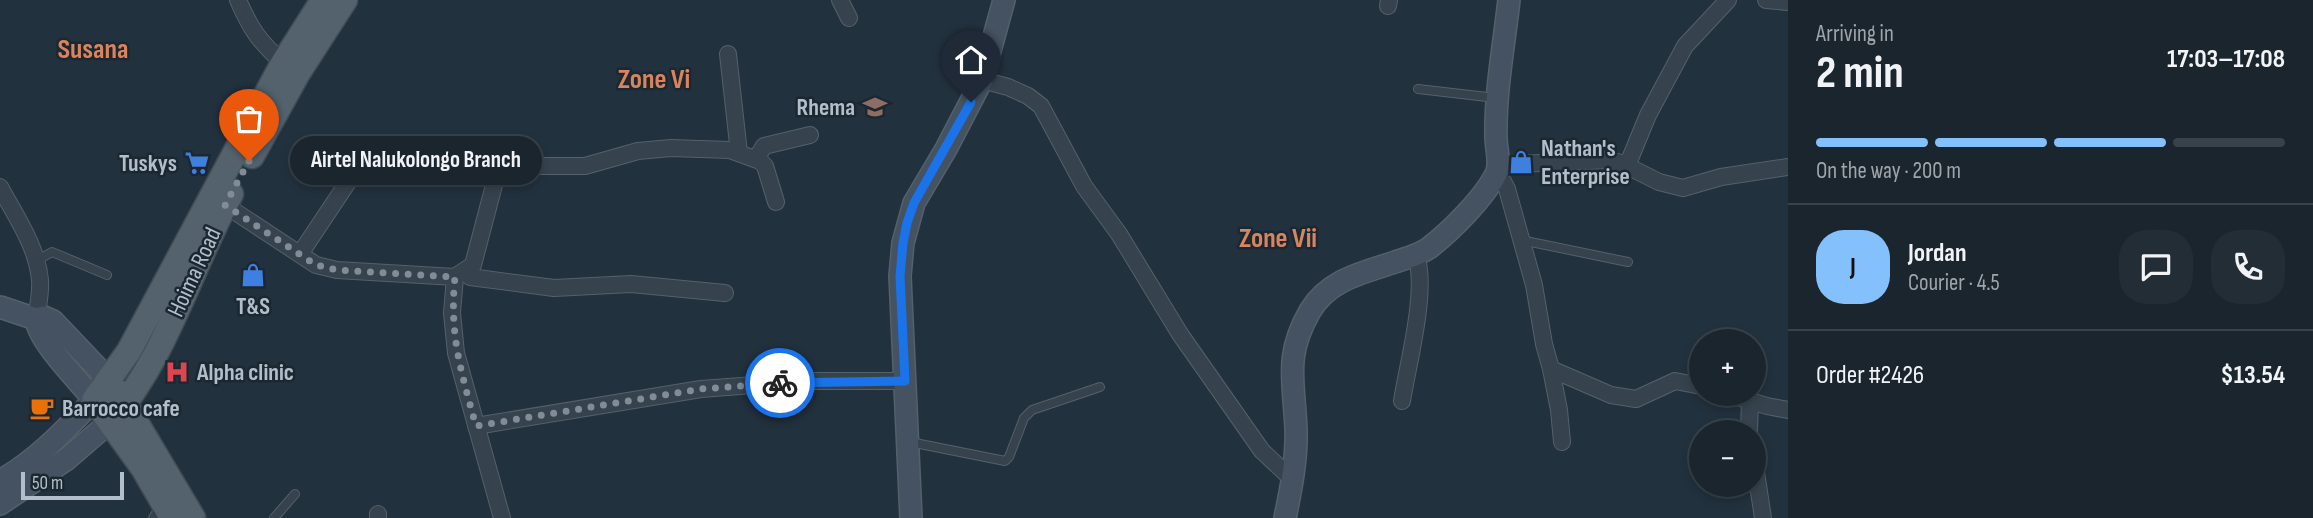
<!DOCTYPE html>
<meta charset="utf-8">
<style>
body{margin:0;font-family:"Sofia Sans Condensed",sans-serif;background:#232d36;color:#f1f3f6;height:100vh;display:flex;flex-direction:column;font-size:26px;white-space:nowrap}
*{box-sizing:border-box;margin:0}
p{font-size:23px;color:#9fa5aa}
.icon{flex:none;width:38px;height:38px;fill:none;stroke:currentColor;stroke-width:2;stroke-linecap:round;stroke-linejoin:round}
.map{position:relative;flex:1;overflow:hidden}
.sheet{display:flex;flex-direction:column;background:#1a252e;width:525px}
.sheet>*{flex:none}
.controls{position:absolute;left:1689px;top:329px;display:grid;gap:14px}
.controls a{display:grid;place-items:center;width:77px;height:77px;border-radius:50%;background:#1a252e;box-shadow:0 4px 10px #0003,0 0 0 2px #38424a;font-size:35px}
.scale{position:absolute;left:21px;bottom:18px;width:103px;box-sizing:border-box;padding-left:7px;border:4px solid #b2bec9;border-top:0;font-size:19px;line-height:24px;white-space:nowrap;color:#b2bec9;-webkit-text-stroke:5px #1b2832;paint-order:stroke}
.pin{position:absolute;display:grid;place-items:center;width:60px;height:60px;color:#fff;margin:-72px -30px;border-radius:50% 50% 50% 0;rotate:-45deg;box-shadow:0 0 7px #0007}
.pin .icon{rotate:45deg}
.courier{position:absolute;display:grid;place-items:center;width:70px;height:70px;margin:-35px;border:5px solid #1a73e8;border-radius:50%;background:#fff;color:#222;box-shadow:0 2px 9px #0007}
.bubble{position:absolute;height:49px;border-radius:24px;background:#1a252e;box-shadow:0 4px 10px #0003,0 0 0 2px #38424a;font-size:23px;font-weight:700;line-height:49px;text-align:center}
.head em{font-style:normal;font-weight:700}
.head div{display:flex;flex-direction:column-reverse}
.head{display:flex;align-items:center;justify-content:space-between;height:119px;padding:0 28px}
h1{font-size:46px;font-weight:700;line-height:52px}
.bar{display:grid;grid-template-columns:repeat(4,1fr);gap:10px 7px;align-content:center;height:84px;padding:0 28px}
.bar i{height:9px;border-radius:5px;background:#38424a}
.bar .selected{background:#84c0fc}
.bar p{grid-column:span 4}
.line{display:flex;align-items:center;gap:18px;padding:0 28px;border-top:2px solid #38424a}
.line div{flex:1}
.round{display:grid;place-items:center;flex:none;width:74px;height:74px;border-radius:28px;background:#232d36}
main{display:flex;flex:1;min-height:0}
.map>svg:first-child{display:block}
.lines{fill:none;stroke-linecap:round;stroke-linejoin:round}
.lane-casing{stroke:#54616b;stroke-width:10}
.street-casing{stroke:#54616b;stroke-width:18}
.secondary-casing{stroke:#54616b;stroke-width:24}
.primary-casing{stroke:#3f4c56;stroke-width:27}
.lane{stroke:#36434e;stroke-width:8}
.street{stroke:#36434e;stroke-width:16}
.secondary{stroke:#445261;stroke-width:21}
.primary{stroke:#54626e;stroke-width:24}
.done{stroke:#808d98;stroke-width:7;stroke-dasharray:0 12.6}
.route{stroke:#1a73e8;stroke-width:9}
.labels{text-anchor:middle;stroke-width:5;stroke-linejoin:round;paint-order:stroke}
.poi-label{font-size:24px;font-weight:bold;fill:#b2bec9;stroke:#1b2832;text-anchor:start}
.street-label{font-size:24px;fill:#b2bec9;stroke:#1b2832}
.quarter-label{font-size:28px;font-weight:bold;fill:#d9845d;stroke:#1b2832}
</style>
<main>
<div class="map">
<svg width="1788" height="518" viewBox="0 0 1788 518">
<rect width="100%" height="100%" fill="#22313e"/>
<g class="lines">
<g class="lane-casing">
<g id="lane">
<path d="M1418 89 1496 98"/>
<path d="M1521 240 1628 262"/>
<path d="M36 261 52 252 107 275"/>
<path d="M910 442 1005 461 1009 457 1024 418 1032 410 1100 387"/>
<path d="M153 518 161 505"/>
<path d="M274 518 295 494"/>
</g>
</g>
<g class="street-casing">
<g id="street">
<path d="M238 0C251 30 259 41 283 63"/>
<path d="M840 0 849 18"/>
<path d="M1766 0 1788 2"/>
<path d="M1388 6 1389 0"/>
<path d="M728 54 739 153"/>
<path d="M982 80 1008 87 1028 96 1041 106 1084 186 1119 234 1180 334 1262 451 1293 480"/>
<path d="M756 159 764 146 810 135"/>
<path d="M1498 165 1611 160 1621 163 1659 182 1683 188 1721 177 1788 167"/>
<path d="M1627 166 1648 115 1685 46 1728 0"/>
<path d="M1498 172 1507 189 1534 285 1544 344 1551 369 1559 410 1562 442"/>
<path d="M0 187C15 215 37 246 40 280 41 293 38 306 36 319"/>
<path d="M225 205 316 265 337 270 455 277 452 313 456 353 502 518"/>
<path d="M300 254 350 179 382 163 440 160 499 166H585L638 151 671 148 730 150 760 161 765 166 776 202"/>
<path d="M466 272 470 277 554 288 631 284 725 293"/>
<path d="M456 276 473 265 499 166"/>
<path d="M1551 369 1611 395 1636 399 1675 381 1701 386"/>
<path d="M1728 394 1767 406 1788 410"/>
<path d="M1402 401C1408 363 1428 290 1416 255"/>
<path d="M476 426 701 389 808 381H905"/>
<path d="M1749 432 1750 400"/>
<path d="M1754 459 1763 518"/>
<path d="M378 514V518"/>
</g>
</g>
<g class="secondary-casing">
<g id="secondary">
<path d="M0 307 36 319 44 317 53 321 109 380"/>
<path d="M0 481C37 460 65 430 94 400 79 381 38 341 36 319"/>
<path d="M0 504 67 459 111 421"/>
<path d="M911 518 900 276 903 243 914 203 946 149 982 80 1004 0"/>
<path d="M1285 518C1291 489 1297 459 1296 429 1294 381 1284 356 1310 311 1329 279 1363 273 1395 262 1407 258 1419 255 1429 248 1451 231 1484 198 1496 174 1501 164 1496 148 1496 137 1495 92 1504 45 1509 0"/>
</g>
</g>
<g class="primary-casing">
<g id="primary">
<path d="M252 156 298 73 345 0"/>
<path d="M118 392 193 518"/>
<path d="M111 421C167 356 190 269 231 194"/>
<path d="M172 518 143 468 94 400 129 351 283 63 323 0"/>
</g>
</g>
<use href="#lane" class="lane"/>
<use href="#street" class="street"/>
<use href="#secondary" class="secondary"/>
<use href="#primary" class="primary"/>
</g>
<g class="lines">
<path class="done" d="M249 161 225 205 316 265 337 270 455 277C449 335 461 371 476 426L701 389 780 383"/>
<path class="route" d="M780 383 905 381 900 276 903 243 907 223 914 203 971 102"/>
</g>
<defs>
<g id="school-bare" transform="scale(1.89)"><path d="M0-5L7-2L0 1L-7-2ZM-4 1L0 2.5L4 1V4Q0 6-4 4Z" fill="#8d6e63" stroke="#1b2832" stroke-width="2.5" paint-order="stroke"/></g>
<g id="shop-bare" transform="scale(1.89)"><path d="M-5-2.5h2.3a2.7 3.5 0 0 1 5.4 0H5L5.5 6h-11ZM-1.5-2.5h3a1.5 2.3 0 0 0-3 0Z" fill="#3f7fe0" stroke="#1b2832" stroke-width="2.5" paint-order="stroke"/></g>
<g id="supermarket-bare" transform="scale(1.89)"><path d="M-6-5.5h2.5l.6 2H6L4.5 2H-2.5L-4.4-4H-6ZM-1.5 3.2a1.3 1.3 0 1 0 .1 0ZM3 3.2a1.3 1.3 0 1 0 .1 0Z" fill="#3f7fe0" stroke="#1b2832" stroke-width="2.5" paint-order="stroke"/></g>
<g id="hospital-bare" transform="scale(1.89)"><path d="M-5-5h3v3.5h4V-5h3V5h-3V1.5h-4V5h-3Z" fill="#e0444e" stroke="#1b2832" stroke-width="2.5" paint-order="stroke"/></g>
<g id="cafe-bare" transform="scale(1.89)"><path d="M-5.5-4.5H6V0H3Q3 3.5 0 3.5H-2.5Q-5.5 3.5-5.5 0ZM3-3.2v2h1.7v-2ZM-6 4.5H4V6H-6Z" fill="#e8710a" stroke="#1b2832" stroke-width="2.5" paint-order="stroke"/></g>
</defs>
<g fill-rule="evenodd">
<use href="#school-bare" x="875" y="107"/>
<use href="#shop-bare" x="1521" y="162"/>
<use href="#supermarket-bare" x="197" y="163"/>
<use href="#shop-bare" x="253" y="275"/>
<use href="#hospital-bare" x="177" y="372"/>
<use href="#cafe-bare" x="42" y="408"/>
</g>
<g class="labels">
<g class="poi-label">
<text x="855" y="115" text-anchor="end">Rhema</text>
<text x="1541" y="156">Nathan's<tspan x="1541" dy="28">Enterprise</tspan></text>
<text x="177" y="171" text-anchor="end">Tuskys</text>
<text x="253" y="314" text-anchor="middle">T&amp;S</text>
<text x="197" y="380">Alpha clinic</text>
<text x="62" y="416">Barrocco cafe</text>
</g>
<g class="street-label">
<text transform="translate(194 272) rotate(-65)" y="8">Hoima Road</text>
</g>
<g class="quarter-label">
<text x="93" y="58">Susana</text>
<text x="654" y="88">Zone Vi</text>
<text x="1278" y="247">Zone Vii</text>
</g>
</g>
</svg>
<div class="controls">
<a>+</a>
<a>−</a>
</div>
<div class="scale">50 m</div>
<div class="pin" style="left:249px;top:161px;background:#ea580c"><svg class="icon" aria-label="bag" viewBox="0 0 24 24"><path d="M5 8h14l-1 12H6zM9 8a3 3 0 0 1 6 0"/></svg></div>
<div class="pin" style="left:971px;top:102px;background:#1f2937"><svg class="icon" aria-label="home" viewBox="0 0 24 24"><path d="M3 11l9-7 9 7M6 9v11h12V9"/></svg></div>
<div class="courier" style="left:780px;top:383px"><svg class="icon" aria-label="bike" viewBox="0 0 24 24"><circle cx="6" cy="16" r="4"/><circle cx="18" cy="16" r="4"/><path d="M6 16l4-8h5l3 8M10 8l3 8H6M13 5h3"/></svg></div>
<div class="bubble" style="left:290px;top:136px;width:252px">Airtel Nalukolongo Branch</div>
</div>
<section class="sheet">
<div class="head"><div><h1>2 min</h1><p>Arriving in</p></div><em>17:03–17:08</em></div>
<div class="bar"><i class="selected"></i><i class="selected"></i><i class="selected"></i><i></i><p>On the way · 200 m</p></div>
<div class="line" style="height:126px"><b class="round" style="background:#84c0fc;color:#111">J</b><div><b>Jordan</b><p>Courier · 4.5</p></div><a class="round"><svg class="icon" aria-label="chat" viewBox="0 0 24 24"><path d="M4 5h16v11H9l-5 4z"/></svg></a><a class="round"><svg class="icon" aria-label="phone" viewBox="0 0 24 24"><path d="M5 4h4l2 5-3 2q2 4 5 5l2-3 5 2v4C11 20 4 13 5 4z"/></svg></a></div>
<div class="line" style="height:91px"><div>Order #2426</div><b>$13.54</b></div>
</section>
</main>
